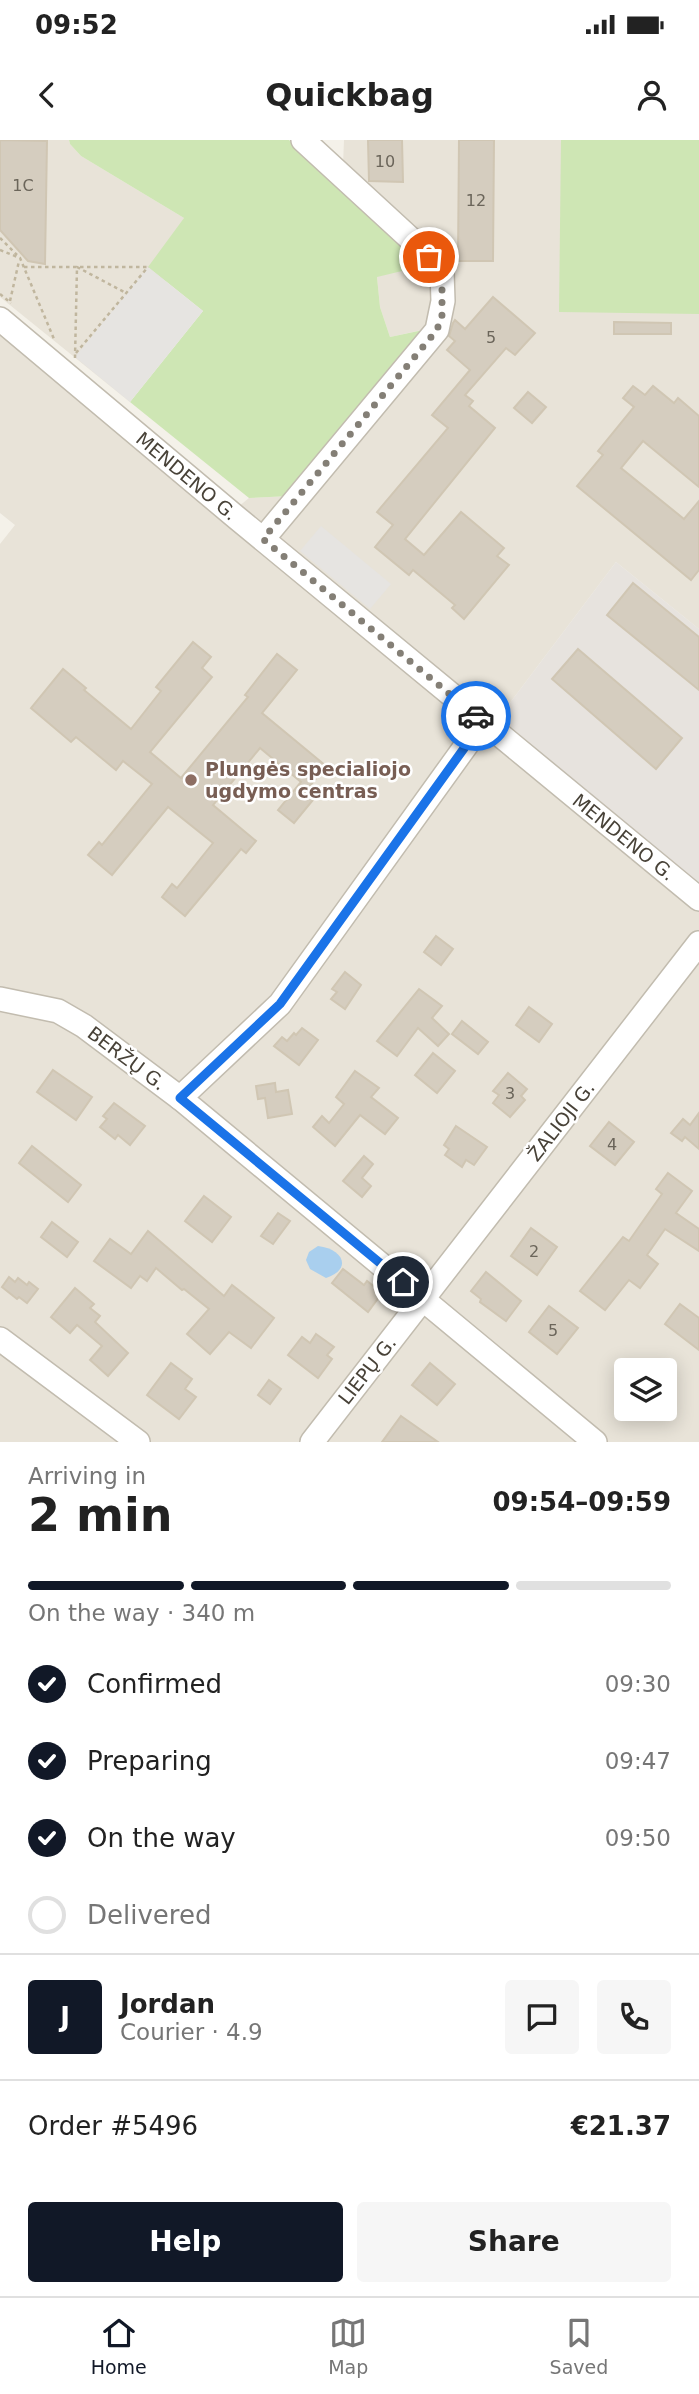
<!DOCTYPE html>
<meta charset="utf-8">
<style>
body{margin:0;font-family:"DejaVu Sans",sans-serif;background:#f6f6f6;color:#222;height:100vh;display:flex;flex-direction:column;font-size:26px;white-space:nowrap}
*{box-sizing:border-box;margin:0}
p{font-size:23px;color:#767676}
.icon{flex:none;width:38px;height:38px;fill:none;stroke:currentColor;stroke-width:2;stroke-linecap:round;stroke-linejoin:round}
.map{position:relative;height:1302px;overflow:hidden}
.details{display:flex;flex-direction:column;background:#fff;flex:1}
.details>*{flex:none}
.buttons{position:absolute;left:614px;top:1218px;display:grid;gap:14px}
.buttons a{display:grid;place-items:center;width:63px;height:63px;border-radius:7px;background:#fff;box-shadow:0 4px 18px #0003;font-size:35px}
.pin{position:absolute;display:grid;place-items:center;width:60px;height:60px;color:#fff;margin:-30px;border:4px solid #fff;border-radius:50%;box-shadow:0 2px 7px #0007}
.courier{position:absolute;display:grid;place-items:center;width:70px;height:70px;margin:-35px;border:5px solid #1a73e8;border-radius:50%;background:#fff;color:#222;box-shadow:0 2px 9px #0007}
.headline em{font-style:normal;font-weight:700}
.headline div{display:flex;flex-direction:column-reverse}
.headline{display:flex;align-items:center;justify-content:space-between;height:119px;padding:0 28px}
h1{font-size:46px;font-weight:700;line-height:52px}
.bar{display:grid;grid-template-columns:repeat(4,1fr);gap:10px 7px;align-content:center;height:84px;padding:0 28px}
.bar i{height:9px;border-radius:5px;background:#e0e0e0}
.bar .selected{background:#111827}
.bar p{grid-column:span 4}
.line{display:flex;align-items:center;gap:18px;padding:0 28px;border-top:2px solid #e0e0e0}
.line div{flex:1}
.round{display:grid;place-items:center;flex:none;width:74px;height:74px;border-radius:7px;background:#f6f6f6}
ol{padding:0 28px;list-style:none}
li{display:flex;align-items:center;gap:21px;height:77px}
li p{margin-inline-start:auto}
li .icon{padding:7px;border-radius:50%;background:#111827;color:#fff;stroke-width:4}
li:last-child{color:#767676}
li i{width:38px;height:38px;border:4px solid #e0e0e0;border-radius:50%}
.cta{display:flex;gap:14px;margin-top:auto;padding:14px 28px}
.cta a{flex:1;height:80px;border-radius:7px;background:#111827;color:#fff;font-size:28px;font-weight:700;line-height:80px;text-align:center}
.cta a+a{background:#f6f6f6;color:#222}
.status{display:flex;justify-content:space-between;align-items:center;height:49px;padding:0 35px;background:#fff;direction:ltr}
.status svg{height:19px;fill:currentColor}
header{display:flex;justify-content:space-between;align-items:center;height:91px;padding:0 28px;background:#fff;font-size:32px;font-weight:700}
.menu{display:flex;justify-content:space-around;align-items:center;height:98px;border-top:2px solid #e0e0e0;background:#fff;font-size:19px;color:#767676}
.menu a{display:grid;justify-items:center;gap:4px}
.menu .selected{color:#111827}
.map>svg:first-child{display:block}
.residential{fill:#e8e3d8;fill-rule:evenodd}
.industrial{fill:#e7e3de}
.green{fill:#cee6b4}
.parking{fill:#e6e4e1}
.water{fill:#a9cfee}
.building{fill:#d5cdbf;stroke:#d0c6b3;stroke-width:2}
.lines{fill:none;stroke-linecap:round;stroke-linejoin:round}
.minor-casing{stroke:#c2bcaf;stroke-width:26}
.path{stroke:#c0b69e;stroke-width:2.5;stroke-dasharray:3.5 3.5;stroke-linecap:butt}
.minor{stroke:#fff;stroke-width:23}
.done{stroke:#847f76;stroke-width:7;stroke-dasharray:0 12.6}
.route{stroke:#1a73e8;stroke-width:9}
.education-dot{fill:#8d6e63;stroke:#fff;stroke-width:2.5}
.labels{text-anchor:middle;stroke-width:5;stroke-linejoin:round;paint-order:stroke}
.number-label{font-size:16px;fill:#6b655a}
.street-label{font-size:19px;fill:#484238;stroke:#fff}
.education-label{font-size:19px;font-weight:bold;fill:#785e54;stroke:#fff;text-anchor:start}
</style>
<div class="status"><b>09:52</b><svg viewBox="0 0 49 12"><path d="M0 12V9h3v3zM5 12V6h3v6zM10 12V3h3v9zM15 12V0h3v12zM26 1h20v11H26zM47 4h2v5h-2z"/></svg></div>
<header><svg class="icon" aria-label="back" viewBox="0 0 24 24"><path d="M15 5l-7 7 7 7"/></svg>Quickbag<svg class="icon" aria-label="person" viewBox="0 0 24 24"><circle cx="12" cy="8" r="4"/><path d="M4 21q1-7 8-7t8 7"/></svg></header>
<div class="map">
<svg width="699" height="1302" viewBox="0 0 699 1302">
<rect width="100%" height="100%" fill="#f4f1e9"/>
<g class="residential">
<path d="M0 0H69L70 4 81 16 184 78 130 262 0 157Z"/>
<path d="M344 0H699V489L616 422 497 580 699 744V1302H0V404L15 385 0 373V192L238 367 249 358 290 356 422 190 390 197 380 167 377 137 342 50ZM626 1230H665V1269H626Z"/>
</g>
<path class="industrial" d="M616 422 699 489V744L497 580Z"/>
<g class="green">
<path d="M69 0H289L409 111 402 131 377 137 380 167 390 197 423 190 290 356 249 358 130 262 203 171 148 127 184 78 81 16 70 4Z"/>
<path d="M561 0H699V174L559 172Z"/>
</g>
<g class="parking">
<path d="M148 127 203 171 130 262 75 217Z"/>
<path d="M321 386 391 444 370 469 300 411Z"/>
</g>
<path class="water" d="M318 1106C343 1109 353 1129 326 1138L310 1129 306 1120 309 1112Z"/>
<g class="building">
<path d="M0 0 47 1 45 124 28 121 0 90Z"/>
<path d="M368 0H402L403 42 369 41Z"/>
<path d="M459 0H494L493 121H458Z"/>
<path d="M493 157 535 193 515 215 506 208 465 255 473 261 469 266 495 288 405 399 424 415 461 372 504 408 497 416 509 425 464 479 452 468 455 465 413 430 409 435 375 407 393 385 377 372 448 288 432 275 470 230 447 210 455 201 449 196 453 183 455 180 465 189Z"/>
<path d="M614 182 671 183V194H614Z"/>
<path d="M633 246 645 255 653 246 674 263 678 258 699 276V347L643 301 621 328 684 379 699 361V430L691 440 577 346 603 315 598 311 634 267 623 258Z"/>
<path d="M528 252 546 267 532 283 514 268Z"/>
<path d="M633 443 699 497V550L607 475Z"/>
<path d="M193 502 211 517 202 528 212 537 150 612 181 638 248 557 245 555 277 514 297 530 262 573 326 626 309 647 317 655 294 683 278 670 301 642 260 608 213 665 256 701 246 713 241 709 185 776 162 757 172 744 177 748 213 703 168 667 112 735 88 715 99 702 102 705 152 644 123 621 116 630 76 597 71 602 31 568 63 529 86 548 84 550 131 589 161 551 156 547Z"/>
<path d="M578 509 682 598 656 629 552 539Z"/>
<path d="M436 796 453 809 441 825 424 812Z"/>
<path d="M345 832 361 845 345 869 331 859 337 852 332 849Z"/>
<path d="M419 849 442 866 432 878 449 894 438 906 418 888 397 916 377 901Z"/>
<path d="M529 867 552 884 539 902 516 885Z"/>
<path d="M462 881 488 902 478 914 452 894Z"/>
<path d="M302 888 318 900 299 925 274 906 282 897 287 901 294 893 296 895Z"/>
<path d="M433 913 455 931 437 953 415 935Z"/>
<path d="M53 930 92 957 76 980 37 952Z"/>
<path d="M355 931 379 948 371 957 398 978 385 994 360 975 335 1006 313 987 322 976 329 983 344 964 336 957Z"/>
<path d="M508 933 527 949 521 956 525 960 510 977 493 963 499 955 493 951Z"/>
<path d="M275 943 276 952 288 950 292 974 268 978 265 958 258 959 256 946Z"/>
<path d="M114 963 145 986 130 1005 118 995 115 999 100 987 107 979 103 976Z"/>
<path d="M699 973V1009L685 997 682 1001 671 993 683 979 690 985Z"/>
<path d="M609 982 634 1002 615 1025 590 1006Z"/>
<path d="M456 986 487 1007 474 1025 466 1020 462 1027 445 1015 449 1009 444 1005Z"/>
<path d="M32 1006 81 1045 68 1062 19 1023Z"/>
<path d="M364 1016 373 1024 362 1038 371 1046 362 1057 343 1041Z"/>
<path d="M668 1033 692 1051 676 1073 699 1089V1111L665 1089 647 1115 658 1124 640 1148 629 1140 605 1170 580 1151 623 1097 629 1101 662 1054 656 1049Z"/>
<path d="M204 1056 231 1077 212 1102 185 1081Z"/>
<path d="M278 1073 290 1081 273 1104 261 1096Z"/>
<path d="M52 1082 78 1102 67 1117 41 1097Z"/>
<path d="M531 1088 557 1107 537 1135 511 1116Z"/>
<path d="M148 1091 224 1156 232 1145 274 1178 251 1208 229 1192 210 1214 187 1194 209 1169 184 1149 182 1150 156 1128 147 1141 140 1136 131 1148 94 1121 110 1099 131 1114Z"/>
<path d="M343 1129 364 1145 367 1141 382 1153 368 1172 332 1143Z"/>
<path d="M486 1132 521 1161 506 1181 480 1162 481 1159 471 1151Z"/>
<path d="M9 1137 15 1142 18 1138 27 1145 29 1142 38 1149 27 1163 19 1157 17 1159 2 1147Z"/>
<path d="M75 1148 94 1164 90 1168 100 1176 95 1182 128 1213 108 1236 90 1220 102 1206 77 1185 70 1193 51 1177Z"/>
<path d="M680 1164 699 1178V1210L665 1184Z"/>
<path d="M549 1166 578 1188 557 1214 529 1192Z"/>
<path d="M316 1194 334 1207 327 1215 332 1219 318 1238 288 1215 302 1197 310 1203Z"/>
<path d="M171 1223 192 1239 185 1249 196 1257 179 1279 147 1255Z"/>
<path d="M430 1223 455 1244 437 1265 412 1245Z"/>
<path d="M269 1240 281 1249 270 1264 258 1255Z"/>
<path d="M401 1276 438 1302H382Z"/>
</g>
<g class="lines">
<g class="minor-casing">
<g id="minor">
<path d="M0 179 237 378 699 759"/>
<path d="M263 399 437 190 443 161 442 132 415 103 303 0"/>
<path d="M0 859 58 871 84 886 180 958 595 1302"/>
<path d="M180 958 280 864 483 582"/>
<path d="M0 1199 138 1302"/>
<path d="M312 1302 699 803"/>
</g>
</g>
<g class="path">
<path d="M0 98 17 115"/>
<path d="M0 110 20 118 54 199"/>
<path d="M24 127H148"/>
<path d="M0 154 11 163"/>
<path d="M10 161 19 121"/>
<path d="M76 213 148 127"/>
<path d="M75 218 77 127 126 153"/>
</g>
<use href="#minor" class="minor"/>
</g>
<g class="lines">
<path class="done" d="M429 117 442 132V175L437 190 263 399 476 576"/>
<path class="route" d="M403 1142 180 958 280 864 483 582 476 576"/>
</g>
<circle class="education-dot" cx="191" cy="640" r="7"/>
<g class="labels">
<g class="number-label">
<text x="385" y="27">10</text>
<text x="23" y="51">1C</text>
<text x="476" y="66">12</text>
<text x="491" y="203">5</text>
<text x="510" y="959">3</text>
<text x="612" y="1010">4</text>
<text x="534" y="1117">2</text>
<text x="553" y="1196">5</text>
</g>
<g class="street-label">
<text transform="translate(187 336) rotate(40)" y="7">MENDENO G.</text>
<text transform="translate(624 697) rotate(39)" y="7">MENDENO G.</text>
<text transform="translate(127 918) rotate(37)" y="7">BERŽŲ G.</text>
<text transform="translate(561 981) rotate(-52)" y="7">ŽALIOJI G.</text>
<text transform="translate(367 1230) rotate(-52)" y="7">LIEPŲ G.</text>
</g>
<g class="education-label">
<text x="205" y="636">Plungės specialiojo<tspan x="205" dy="22">ugdymo centras</tspan></text>
</g>
</g>
</svg>
<div class="buttons">
<a><svg class="icon" aria-label="layers" viewBox="0 0 24 24"><path d="M12 4l9 5-9 5-9-5zM3 14l9 5 9-5"/></svg></a>
</div>
<div class="pin" style="left:429px;top:117px;background:#ea580c"><svg class="icon" aria-label="bag" viewBox="0 0 24 24"><path d="M5 8h14l-1 12H6zM9 8a3 3 0 0 1 6 0"/></svg></div>
<div class="pin" style="left:403px;top:1142px;background:#1f2937"><svg class="icon" aria-label="home" viewBox="0 0 24 24"><path d="M3 11l9-7 9 7M6 9v11h12V9"/></svg></div>
<div class="courier" style="left:476px;top:576px"><svg class="icon" aria-label="car" viewBox="0 0 24 24"><path d="M5 17H2v-5l4-1 3-4h7l3 4 3 1v5h-3M9 17h6M6 11h13"/><circle cx="7" cy="17" r="2"/><circle cx="17" cy="17" r="2"/></svg></div>
</div>
<section class="details">
<div class="headline"><div><h1>2 min</h1><p>Arriving in</p></div><em>09:54–09:59</em></div>
<div class="bar"><i class="selected"></i><i class="selected"></i><i class="selected"></i><i></i><p>On the way · 340 m</p></div>
<ol>
<li><svg class="icon" aria-label="check" viewBox="0 0 24 24"><path d="M5 12l5 5 9-10"/></svg>Confirmed<p>09:30</p></li>
<li><svg class="icon" aria-label="check" viewBox="0 0 24 24"><path d="M5 12l5 5 9-10"/></svg>Preparing<p>09:47</p></li>
<li><svg class="icon" aria-label="check" viewBox="0 0 24 24"><path d="M5 12l5 5 9-10"/></svg>On the way<p>09:50</p></li>
<li><i></i>Delivered</li>
</ol>
<div class="line" style="height:126px"><b class="round" style="background:#111827;color:#fff">J</b><div><b>Jordan</b><p>Courier · 4.9</p></div><a class="round"><svg class="icon" aria-label="chat" viewBox="0 0 24 24"><path d="M4 5h16v11H9l-5 4z"/></svg></a><a class="round"><svg class="icon" aria-label="phone" viewBox="0 0 24 24"><path d="M5 4h4l2 5-3 2q2 4 5 5l2-3 5 2v4C11 20 4 13 5 4z"/></svg></a></div>
<div class="line" style="height:91px"><div>Order #5496</div><b>€21.37</b></div>
<div class="cta"><a>Help</a><a>Share</a></div>
</section>
<nav class="menu">
<a class="selected"><svg class="icon" aria-label="home" viewBox="0 0 24 24"><path d="M3 11l9-7 9 7M6 9v11h12V9"/></svg>Home</a>
<a><svg class="icon" aria-label="map" viewBox="0 0 24 24"><path d="M3 6l6-2 6 2 6-2v14l-6 2-6-2-6 2zM9 4v14M15 6v14"/></svg>Map</a>
<a><svg class="icon" aria-label="saved" viewBox="0 0 24 24"><path d="M7 4h10v16l-5-4-5 4z"/></svg>Saved</a>
</nav>
